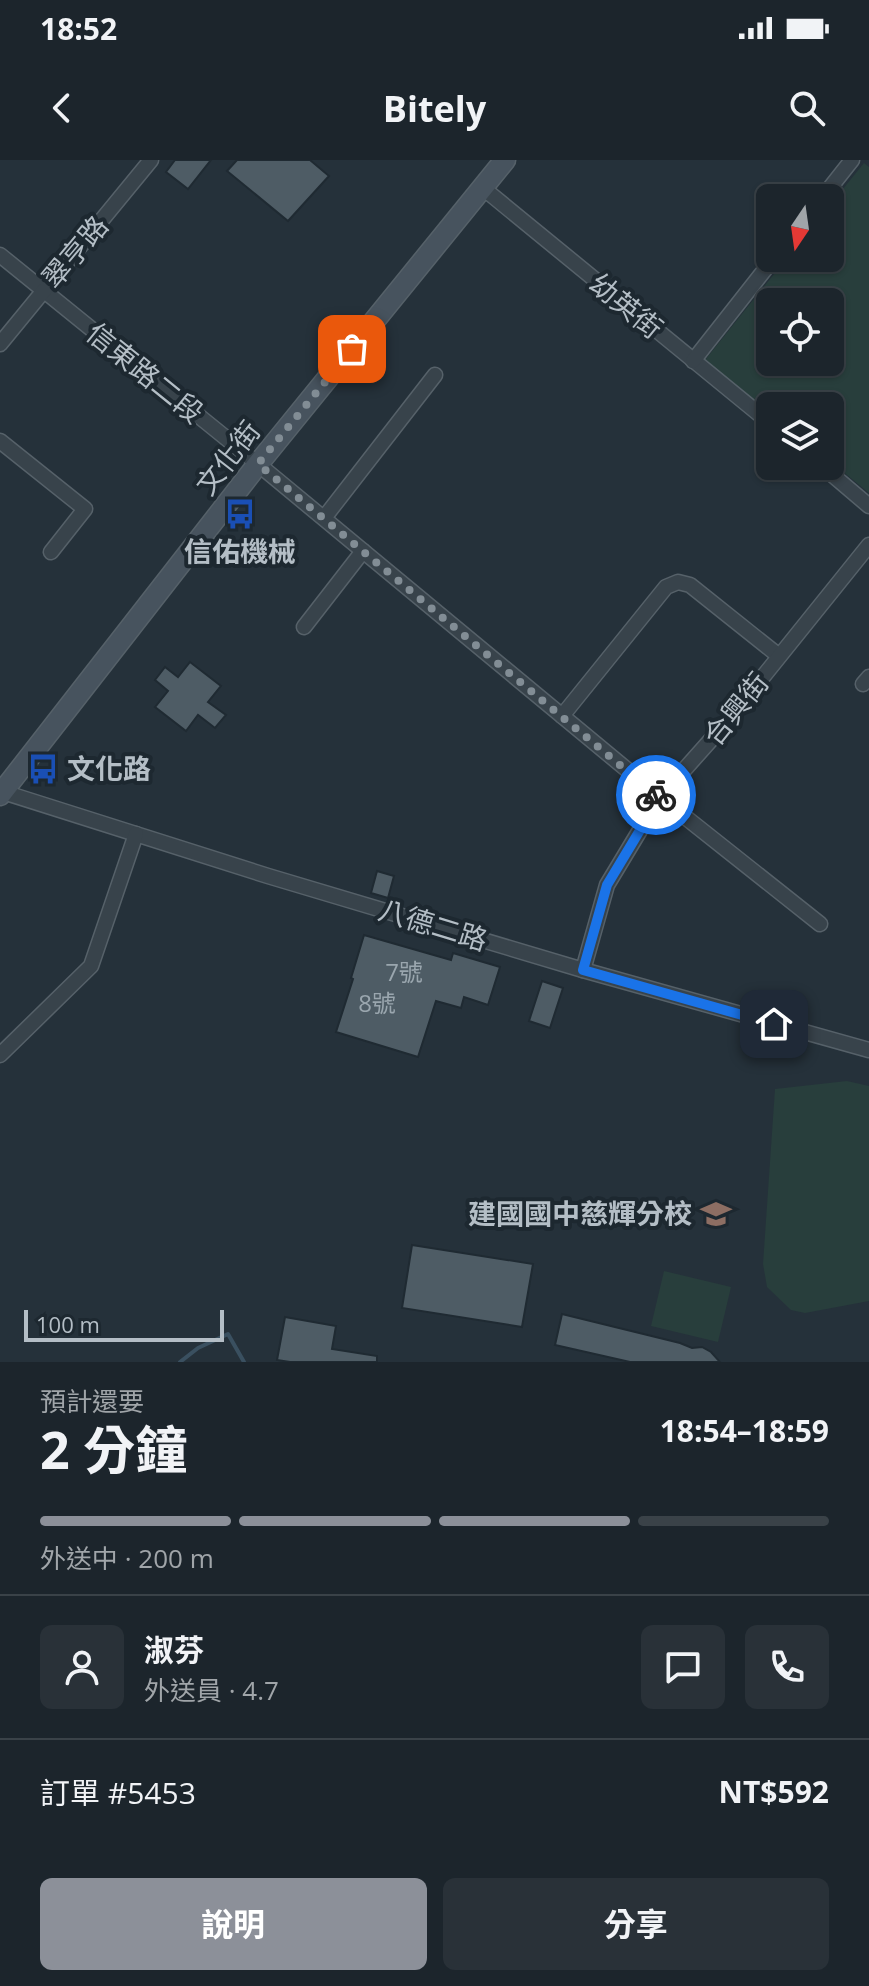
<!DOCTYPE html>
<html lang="zh-TW">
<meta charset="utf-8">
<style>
body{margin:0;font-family:"Open Sans","Noto Sans TC",sans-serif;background:#293138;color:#f1f3f6;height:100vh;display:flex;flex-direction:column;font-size:30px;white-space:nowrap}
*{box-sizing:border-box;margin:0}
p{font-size:26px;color:#a0a5a9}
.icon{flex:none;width:44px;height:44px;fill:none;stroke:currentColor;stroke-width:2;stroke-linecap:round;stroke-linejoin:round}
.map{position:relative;height:1202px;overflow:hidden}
.sheet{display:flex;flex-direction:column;background:#1c252c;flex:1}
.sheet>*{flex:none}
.needle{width:52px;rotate:193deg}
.tools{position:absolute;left:756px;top:24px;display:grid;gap:16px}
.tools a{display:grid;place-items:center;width:88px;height:88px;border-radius:12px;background:#1c252c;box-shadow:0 2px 6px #0004,0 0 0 2px #3a4248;font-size:40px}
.scale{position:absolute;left:24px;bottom:20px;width:200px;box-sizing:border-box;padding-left:8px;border:4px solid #b4bec6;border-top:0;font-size:22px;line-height:28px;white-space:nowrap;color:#b4bec6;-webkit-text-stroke:6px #1d2830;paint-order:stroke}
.pin{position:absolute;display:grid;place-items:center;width:68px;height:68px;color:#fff;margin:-34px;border-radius:16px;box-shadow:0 4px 12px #0006}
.courier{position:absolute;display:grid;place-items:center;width:80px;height:80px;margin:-40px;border:6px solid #1a73e8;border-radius:50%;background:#fff;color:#222;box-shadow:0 2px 10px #0007}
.head em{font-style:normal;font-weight:700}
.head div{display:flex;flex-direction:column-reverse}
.head{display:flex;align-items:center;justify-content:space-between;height:136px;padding:0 40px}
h1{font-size:52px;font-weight:700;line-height:60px}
.bar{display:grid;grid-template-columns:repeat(4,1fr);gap:12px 8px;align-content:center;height:96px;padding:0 40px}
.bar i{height:10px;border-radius:6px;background:#3a4248}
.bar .selected{background:#8c9099}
.bar p{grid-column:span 4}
.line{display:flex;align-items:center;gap:20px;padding:0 40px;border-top:2px solid #3a4248}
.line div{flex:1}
.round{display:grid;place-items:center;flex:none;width:84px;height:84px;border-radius:12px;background:#293138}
.action{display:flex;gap:16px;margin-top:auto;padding:16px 40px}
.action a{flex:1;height:92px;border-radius:12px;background:#8c9099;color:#fff;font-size:32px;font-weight:700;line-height:92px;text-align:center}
.action a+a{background:#293138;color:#f1f3f6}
.status{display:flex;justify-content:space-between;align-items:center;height:56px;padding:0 40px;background:#1c252c;direction:ltr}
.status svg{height:22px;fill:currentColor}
header{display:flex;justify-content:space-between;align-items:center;height:104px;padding:0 40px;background:#1c252c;font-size:36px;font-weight:700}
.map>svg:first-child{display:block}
.green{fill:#283e3c;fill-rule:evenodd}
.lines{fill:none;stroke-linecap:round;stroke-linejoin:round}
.stream{stroke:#3a5060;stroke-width:4}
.building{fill:#4e5c65;stroke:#1f2a32;stroke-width:2}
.street-casing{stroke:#566169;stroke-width:17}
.secondary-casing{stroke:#566169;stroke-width:23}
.street{stroke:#38434b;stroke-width:14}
.secondary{stroke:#47535e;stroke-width:20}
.done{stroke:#828d95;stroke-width:8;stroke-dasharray:0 14.4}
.route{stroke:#1a73e8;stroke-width:10}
.labels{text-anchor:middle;stroke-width:8;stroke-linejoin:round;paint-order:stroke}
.number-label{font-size:24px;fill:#9aa6ae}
.street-label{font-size:28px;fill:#b4bec6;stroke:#1d2830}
.poi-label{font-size:28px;font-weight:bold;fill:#b4bec6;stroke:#1d2830}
</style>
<div class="status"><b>18:52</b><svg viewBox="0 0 49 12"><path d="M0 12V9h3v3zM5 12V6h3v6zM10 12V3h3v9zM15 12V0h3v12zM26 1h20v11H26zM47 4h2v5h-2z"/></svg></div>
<header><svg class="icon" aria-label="back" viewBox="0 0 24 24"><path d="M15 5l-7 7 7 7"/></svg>Bitely<svg class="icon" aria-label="search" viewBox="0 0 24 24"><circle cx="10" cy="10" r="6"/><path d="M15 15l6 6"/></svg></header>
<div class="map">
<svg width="869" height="1202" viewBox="0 0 869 1202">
<rect width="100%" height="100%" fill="#25313a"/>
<g class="green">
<path d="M864 3 869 7V333L830 301V246H770V253L705 200 787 98H830V45ZM770 142H830V202H770Z"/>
<path d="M847 921 869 926V1141L805 1153 791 1150 767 1127 763 1104 775 929Z"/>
<path d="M664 1111 731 1127 718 1182 651 1166Z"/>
</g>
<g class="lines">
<path class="stream" d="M180 1202 198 1188 228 1174 244 1202"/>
</g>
<g class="building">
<path d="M175 0H211L188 29 166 12Z"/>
<path d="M237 0H310L329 16 288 61 227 11Z"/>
<path d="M190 502 221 526 208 542 226 555 215 568 198 555 186 571 155 547 168 531 155 520 165 507 178 517Z"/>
<path d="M377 711 394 716 388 738 371 733Z"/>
<path d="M364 775 451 800 453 793 500 807 488 845 464 837 461 848 436 841 418 897 336 872 353 819 351 818Z"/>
<path d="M542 821 563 828 550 868 529 861Z"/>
<path d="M412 1085 533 1104 522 1167 402 1148Z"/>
<path d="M562 1154 680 1183 692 1188 702 1187 711 1192 720 1202H630L555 1185Z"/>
<path d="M285 1157 336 1166 332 1189 377 1196V1202H290L277 1200Z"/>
</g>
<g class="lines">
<g class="street-casing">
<g id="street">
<path d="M483 28 770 263"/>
<path d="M822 38 852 0"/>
<path d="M0 95 258 304 660 637 820 764"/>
<path d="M0 184 151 0"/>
<path d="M693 201 774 98"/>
<path d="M0 281 85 349 51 392"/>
<path d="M822 306 869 346"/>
<path d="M324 358 435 215"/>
<path d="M304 467 363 391"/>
<path d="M863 524 869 517"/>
<path d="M562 556 666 427 678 422 690 425 779 496"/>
<path d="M0 631 268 716 583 810 869 890"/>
<path d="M583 810 607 725 660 637 725 564 869 385"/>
<path d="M0 895 91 806 136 674"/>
</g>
</g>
<g class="secondary-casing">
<path id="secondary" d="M0 635 258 304 505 0"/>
</g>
<use href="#street" class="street"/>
<use href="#secondary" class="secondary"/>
</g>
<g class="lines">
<path class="done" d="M352 189 258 304 656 635"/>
<path class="route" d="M656 635 660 637 607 725 583 810 774 864"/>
</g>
<defs>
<g id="bus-bare" transform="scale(2.4)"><path d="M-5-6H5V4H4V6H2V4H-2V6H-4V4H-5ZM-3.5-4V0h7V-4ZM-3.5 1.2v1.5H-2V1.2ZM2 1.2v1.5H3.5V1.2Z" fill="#1a4fb4" stroke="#1d2830" stroke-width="2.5" paint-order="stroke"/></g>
<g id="school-bare" transform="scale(2.4)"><path d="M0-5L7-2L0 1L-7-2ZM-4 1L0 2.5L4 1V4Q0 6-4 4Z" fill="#8d6e63" stroke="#1d2830" stroke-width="2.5" paint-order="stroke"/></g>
</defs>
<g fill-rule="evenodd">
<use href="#bus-bare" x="240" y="354"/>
<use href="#bus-bare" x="43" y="609"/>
<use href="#school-bare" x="716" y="1054"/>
</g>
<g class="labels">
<g class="number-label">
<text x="404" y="821">7號</text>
<text x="377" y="852">8號</text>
</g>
<g class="street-label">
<text transform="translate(75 92) rotate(-50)" y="10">翠亨路</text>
<text transform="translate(626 146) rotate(39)" y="10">幼英街</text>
<text transform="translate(145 213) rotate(39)" y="10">信東路二段</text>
<text transform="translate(228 298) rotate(-52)" y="10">文化街</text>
<text transform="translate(736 549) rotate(-51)" y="10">合興街</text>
<text transform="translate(433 765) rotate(17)" y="10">八德二路</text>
</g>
<g class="poi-label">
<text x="240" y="402">信佑機械</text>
<text x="67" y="619" text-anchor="start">文化路</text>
<text x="692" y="1064" text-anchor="end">建國國中慈輝分校</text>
</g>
</g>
</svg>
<div class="tools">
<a><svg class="needle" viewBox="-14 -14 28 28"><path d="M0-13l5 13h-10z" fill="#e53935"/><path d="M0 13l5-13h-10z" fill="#a0a5a9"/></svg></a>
<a><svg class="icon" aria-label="locate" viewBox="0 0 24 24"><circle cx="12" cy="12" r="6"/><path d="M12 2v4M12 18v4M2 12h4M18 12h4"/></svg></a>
<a><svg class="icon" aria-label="layers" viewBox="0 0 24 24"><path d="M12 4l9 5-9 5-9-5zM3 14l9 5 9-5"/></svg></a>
</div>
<div class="scale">100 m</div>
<div class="pin" style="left:352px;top:189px;background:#ea580c"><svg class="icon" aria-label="bag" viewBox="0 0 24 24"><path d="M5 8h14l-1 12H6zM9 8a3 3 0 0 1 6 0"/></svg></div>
<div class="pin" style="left:774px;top:864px;background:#1f2937"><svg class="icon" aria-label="home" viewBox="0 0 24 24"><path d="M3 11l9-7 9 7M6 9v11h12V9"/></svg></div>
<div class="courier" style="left:656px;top:635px"><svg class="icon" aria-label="bike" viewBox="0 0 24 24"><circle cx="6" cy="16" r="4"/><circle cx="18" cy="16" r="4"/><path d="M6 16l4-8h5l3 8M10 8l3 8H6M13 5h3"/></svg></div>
</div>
<section class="sheet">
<div class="head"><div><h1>2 分鐘</h1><p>預計還要</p></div><em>18:54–18:59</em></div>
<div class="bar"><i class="selected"></i><i class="selected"></i><i class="selected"></i><i></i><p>外送中 · 200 m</p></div>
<div class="line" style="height:144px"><a class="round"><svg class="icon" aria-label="person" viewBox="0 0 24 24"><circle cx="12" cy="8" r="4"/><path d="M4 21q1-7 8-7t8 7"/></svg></a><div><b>淑芬</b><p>外送員 · 4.7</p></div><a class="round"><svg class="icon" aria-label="chat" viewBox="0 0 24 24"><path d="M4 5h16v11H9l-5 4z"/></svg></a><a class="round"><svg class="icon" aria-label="phone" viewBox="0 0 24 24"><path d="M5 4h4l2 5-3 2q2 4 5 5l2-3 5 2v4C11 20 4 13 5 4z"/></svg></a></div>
<div class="line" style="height:104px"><div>訂單 #5453</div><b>NT$592</b></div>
<div class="action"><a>說明</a><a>分享</a></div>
</section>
